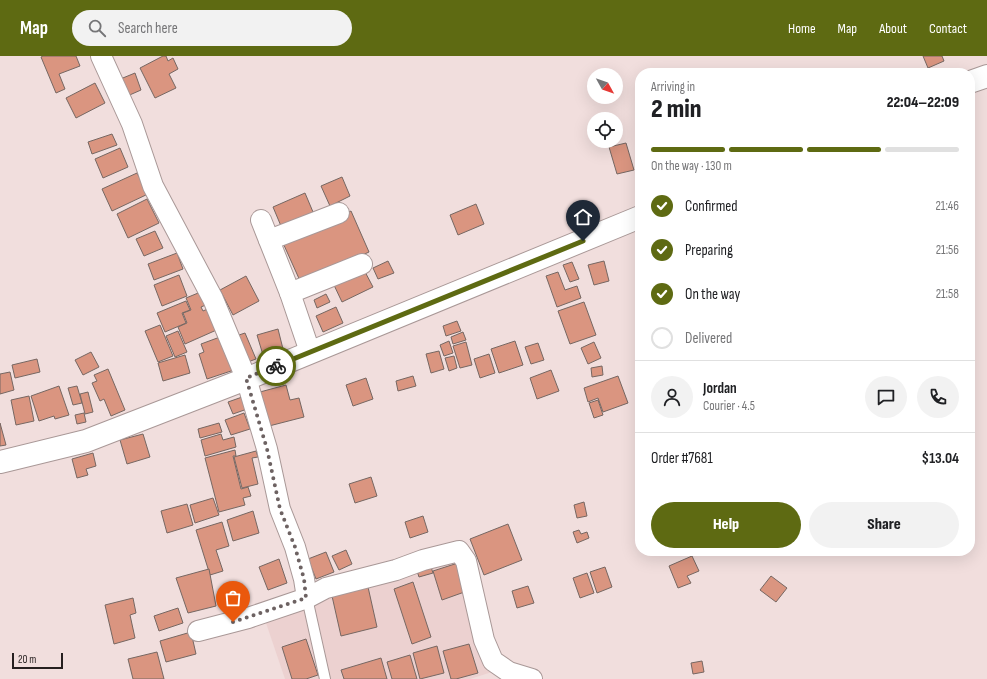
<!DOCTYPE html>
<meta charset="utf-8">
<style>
body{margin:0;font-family:"Sofia Sans Condensed",sans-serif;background:#f2f2f2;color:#202124;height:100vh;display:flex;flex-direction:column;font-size:15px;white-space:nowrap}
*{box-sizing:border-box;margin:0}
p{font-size:13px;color:#757577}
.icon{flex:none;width:22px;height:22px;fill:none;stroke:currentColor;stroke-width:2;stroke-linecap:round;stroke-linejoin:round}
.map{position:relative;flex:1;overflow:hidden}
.side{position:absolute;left:635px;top:12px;width:340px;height:488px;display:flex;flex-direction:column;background:#fff;border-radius:16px;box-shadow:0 4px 16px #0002}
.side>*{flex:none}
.needle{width:26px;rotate:130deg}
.controls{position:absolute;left:587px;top:12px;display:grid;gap:8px}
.controls a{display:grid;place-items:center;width:36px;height:36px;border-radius:50%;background:#fff;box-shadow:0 4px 16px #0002;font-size:20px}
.scale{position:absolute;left:12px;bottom:10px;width:51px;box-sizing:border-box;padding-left:4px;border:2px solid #261f1f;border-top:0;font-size:11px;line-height:14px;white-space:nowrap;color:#261f1f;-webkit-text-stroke:3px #f1dedd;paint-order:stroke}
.pin{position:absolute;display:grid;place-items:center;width:34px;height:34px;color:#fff;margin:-41px -17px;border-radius:50% 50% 50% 0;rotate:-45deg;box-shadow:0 0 4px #0007}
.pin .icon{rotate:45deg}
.courier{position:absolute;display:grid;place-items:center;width:40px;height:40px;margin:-20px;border:3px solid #5e6a12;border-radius:50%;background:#fff;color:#222;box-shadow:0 1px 5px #0007}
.summary em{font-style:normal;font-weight:800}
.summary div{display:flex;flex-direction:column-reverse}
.summary{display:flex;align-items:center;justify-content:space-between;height:68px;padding:0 16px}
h1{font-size:26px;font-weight:800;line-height:30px}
.bar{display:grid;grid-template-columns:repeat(4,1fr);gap:6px 4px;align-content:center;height:48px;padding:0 16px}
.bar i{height:5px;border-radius:3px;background:#e0e0e0}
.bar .current{background:#5e6a12}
.bar p{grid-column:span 4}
.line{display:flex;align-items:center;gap:10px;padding:0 16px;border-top:1px solid #e0e0e0}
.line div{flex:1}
.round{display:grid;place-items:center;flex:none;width:42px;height:42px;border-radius:21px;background:#f2f2f2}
ol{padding:0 16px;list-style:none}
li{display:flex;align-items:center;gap:12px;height:44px}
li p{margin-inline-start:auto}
li .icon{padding:4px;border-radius:50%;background:#5e6a12;color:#fff;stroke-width:4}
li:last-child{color:#757577}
li i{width:22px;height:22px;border:2px solid #e0e0e0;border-radius:50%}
.button{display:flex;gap:8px;margin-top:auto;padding:8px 16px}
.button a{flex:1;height:46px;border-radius:24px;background:#5e6a12;color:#fff;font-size:16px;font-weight:800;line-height:46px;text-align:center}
.button a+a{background:#f2f2f2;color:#202124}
header{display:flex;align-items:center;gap:24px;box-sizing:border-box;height:56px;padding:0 20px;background:#5e6a12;color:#fff}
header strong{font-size:19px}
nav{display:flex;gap:22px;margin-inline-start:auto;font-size:14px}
.search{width:280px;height:36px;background:#f2f2f2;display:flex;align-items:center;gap:10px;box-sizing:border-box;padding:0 14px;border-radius:22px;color:#757577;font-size:15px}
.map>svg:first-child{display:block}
.built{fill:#ecd1d0}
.building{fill:#da9580;stroke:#766762}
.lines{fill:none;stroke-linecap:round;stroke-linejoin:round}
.lane-casing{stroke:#a99897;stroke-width:12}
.street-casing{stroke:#a99897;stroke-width:22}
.secondary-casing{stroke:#a99897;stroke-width:24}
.lane{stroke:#fff;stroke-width:10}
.street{stroke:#fff;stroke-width:20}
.secondary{stroke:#fff;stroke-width:22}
.done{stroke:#6d6262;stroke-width:4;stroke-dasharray:0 7.2}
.route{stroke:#5e6a12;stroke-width:5}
</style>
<header>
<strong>Map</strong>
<div class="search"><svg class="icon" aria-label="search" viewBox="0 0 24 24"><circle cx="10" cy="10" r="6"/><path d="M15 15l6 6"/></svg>Search here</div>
<nav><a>Home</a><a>Map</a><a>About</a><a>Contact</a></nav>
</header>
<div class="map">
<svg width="987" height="623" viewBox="0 0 987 623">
<rect width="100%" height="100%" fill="#f1dedd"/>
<path class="built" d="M458 498 492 616 470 623H285L265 564 289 553Z"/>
<g class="building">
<path d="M43 0H76L80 10 59 18 65 33 56 37 41 1Z"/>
<path d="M163 0H166L168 5 173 2 178 13 169 18 176 32 155 42 140 12Z"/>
<path d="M923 0H942L944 5 928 12Z"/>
<path d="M135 17 141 34 125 41 118 24Z"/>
<path d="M95 27 105 47 76 62 66 42Z"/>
<path d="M112 78 117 89 92 98 88 86Z"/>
<path d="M626 87 634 114 617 118 609 91Z"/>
<path d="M120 92 128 111 103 122 95 103Z"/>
<path d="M137 117 148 138 112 155 102 133Z"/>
<path d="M342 121 350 140 330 150 321 130Z"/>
<path d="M305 137 313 156 281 170 273 151Z"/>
<path d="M147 143 159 167 128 182 117 158Z"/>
<path d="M476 148 484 168 458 179 450 159Z"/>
<path d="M351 155 369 196 301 227 283 187Z"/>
<path d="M155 175 163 192 144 200 136 183Z"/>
<path d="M177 197 183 213 154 224 148 208Z"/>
<path d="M388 205 394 217 378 223 373 212Z"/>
<path d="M604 205 609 225 594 229 588 209Z"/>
<path d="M572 206 579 223 570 226 563 209Z"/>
<path d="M363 212 373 231 342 246 333 227Z"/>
<path d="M558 216 565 234 577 230 581 242 557 251 546 220Z"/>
<path d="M179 219 187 240 162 250 154 229Z"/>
<path d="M246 220 259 245 233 259 220 234Z"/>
<path d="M203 235 208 248 201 251 203 255 212 251 221 272 185 288 178 271 187 267 183 257 191 254 186 242Z"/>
<path d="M326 238 330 246 317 252 314 244Z"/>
<path d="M186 245 190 254 182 257 186 267 165 276 157 257Z"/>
<path d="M584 246 596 279 570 288 558 255Z"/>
<path d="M336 251 343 267 323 276 316 260Z"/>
<path d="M457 265 461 275 446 280 443 270Z"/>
<path d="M160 269 173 300 158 306 145 275Z"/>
<path d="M278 273 283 293 263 299 257 279Z"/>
<path d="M178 275 187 296 175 301 166 280Z"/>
<path d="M463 276 466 284 453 288 451 281Z"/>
<path d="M245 277 256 303 245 307 233 281Z"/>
<path d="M220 281 230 309 235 307 237 313 207 323 199 298 204 296 201 288Z"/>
<path d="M449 285 453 297 444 300 440 289Z"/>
<path d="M515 285 523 309 499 317 491 293Z"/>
<path d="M466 286 472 309 460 312 453 290Z"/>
<path d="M594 286 601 302 588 308 581 292Z"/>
<path d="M538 287 544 304 531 308 525 291Z"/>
<path d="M439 295 444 313 431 317 426 298Z"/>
<path d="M91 296 99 311 83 319 75 304Z"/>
<path d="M489 298 495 317 480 322 474 303Z"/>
<path d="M185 299 190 317 163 325 158 307Z"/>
<path d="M454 300 457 312 449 315 445 302Z"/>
<path d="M37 303 40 316 15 322 12 309Z"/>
<path d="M602 310 603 319 592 321 591 312Z"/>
<path d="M108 313 125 354 111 360 104 343 100 345 92 327 97 325 94 319Z"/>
<path d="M551 314 559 335 537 343 530 322Z"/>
<path d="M10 316 14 334 0 338V318Z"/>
<path d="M413 320 416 330 398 335 396 325Z"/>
<path d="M618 320 628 347 603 356 598 342 588 346 584 332Z"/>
<path d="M366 322 373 343 353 350 346 329Z"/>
<path d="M286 329 290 344 299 342 304 361 269 370 260 336Z"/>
<path d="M59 330 69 359 55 363 54 360 39 365 31 340Z"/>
<path d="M77 330 82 347 73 349 68 332Z"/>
<path d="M88 336 93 356 85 358 80 338Z"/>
<path d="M29 340 34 365 16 369 11 344Z"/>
<path d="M245 340 250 352 233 358 228 346Z"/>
<path d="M598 344 603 359 594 362 589 347Z"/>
<path d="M84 357 86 366 77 368 75 359Z"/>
<path d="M244 357 250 373 231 379 225 364Z"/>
<path d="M0 367 6 389 0 390Z"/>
<path d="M219 367 222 376 200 382 198 373Z"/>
<path d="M143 378 150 401 127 408 120 384Z"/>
<path d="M221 378 223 384 234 381 236 391 205 400 201 384Z"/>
<path d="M235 394 236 400H233L241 433 248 431 251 440 243 442 245 449 219 456 205 402Z"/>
<path d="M256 395 258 401 252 402 258 428 242 432 234 401Z"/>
<path d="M93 397 96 410 86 413 88 419 77 422 72 403Z"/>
<path d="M371 421 377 440 355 447 349 428Z"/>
<path d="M213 442 219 459 195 467 190 449Z"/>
<path d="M584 446 587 460 577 462 574 449Z"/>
<path d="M187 448 193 469 167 477 161 455Z"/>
<path d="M253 455 259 477 233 485 227 464Z"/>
<path d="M423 460 428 476 410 482 405 466Z"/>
<path d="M222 466 229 490 216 494 223 515 210 519 196 474Z"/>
<path d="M508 468 522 504 484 519 470 483Z"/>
<path d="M579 474 581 478 587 476 589 482 577 487 573 476Z"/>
<path d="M346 494 352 508 339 514 332 500Z"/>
<path d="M326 496 334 516 316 523 308 503Z"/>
<path d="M692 500 699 515 687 520 691 527 678 532 669 510Z"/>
<path d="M279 503 287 527 268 534 259 511Z"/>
<path d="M461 506 470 534 442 544 433 515Z"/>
<path d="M430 508 433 517 419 521 416 512Z"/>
<path d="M605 511 612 531 597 537 590 516Z"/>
<path d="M209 513 216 550 188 557 176 522Z"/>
<path d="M587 517 594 537 580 542 573 522Z"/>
<path d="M771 520 787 532 776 546 760 534Z"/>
<path d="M413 526 431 581 412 588 394 533Z"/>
<path d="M528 530 534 547 517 552 512 535Z"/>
<path d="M368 531 377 571 341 580 332 540Z"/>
<path d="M133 542 136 557 130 559 135 582 114 588 105 549Z"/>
<path d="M178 552 183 567 159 575 154 560Z"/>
<path d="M191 576 196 598 166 606 160 585Z"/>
<path d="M306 583 318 619 306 623H292L282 591Z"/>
<path d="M469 588 478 617 456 623H451L443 595Z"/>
<path d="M437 590 444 617 420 623 413 597Z"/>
<path d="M157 596 164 623H133L128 603Z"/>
<path d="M410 599 417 623H392L387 606Z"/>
<path d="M381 602 387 623H344L341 614Z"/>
<path d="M702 605 704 616 693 618 691 607Z"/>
</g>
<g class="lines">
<g class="lane-casing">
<path id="lane" d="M307 542 325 623"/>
</g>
<g class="street-casing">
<g id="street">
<path d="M101 0 132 68 153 130 213 243 246 322 267 393 280 453 295 491 304 523 307 542"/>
<path d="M261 164 290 237"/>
<path d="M269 184 339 157"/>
<path d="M310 296 290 237 362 208"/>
<path d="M198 575 248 562 307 542 326 532 396 514 423 504 459 495 466 505 484 584 493 605 509 616 532 623"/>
</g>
</g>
<g class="secondary-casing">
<g id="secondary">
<path d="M970 26 987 20"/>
<path d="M0 406 86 385 251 321 640 161"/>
</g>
</g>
<use href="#lane" class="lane"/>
<use href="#street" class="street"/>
<use href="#secondary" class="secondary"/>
</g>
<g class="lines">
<path class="done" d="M233 566 306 542 304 523 295 491 280 453 267 393 246 322 276 310"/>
<path class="route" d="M276 310 583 185"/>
</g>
</svg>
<div class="controls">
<a><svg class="needle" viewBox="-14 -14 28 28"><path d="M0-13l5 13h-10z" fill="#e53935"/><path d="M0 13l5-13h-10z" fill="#757577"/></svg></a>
<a><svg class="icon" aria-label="locate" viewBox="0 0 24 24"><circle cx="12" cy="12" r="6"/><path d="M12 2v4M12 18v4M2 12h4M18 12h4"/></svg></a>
</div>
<div class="scale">20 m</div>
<div class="pin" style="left:233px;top:566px;background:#ea580c"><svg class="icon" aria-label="bag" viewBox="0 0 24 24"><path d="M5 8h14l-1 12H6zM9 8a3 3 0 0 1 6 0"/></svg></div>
<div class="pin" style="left:583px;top:185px;background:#1f2937"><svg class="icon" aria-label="home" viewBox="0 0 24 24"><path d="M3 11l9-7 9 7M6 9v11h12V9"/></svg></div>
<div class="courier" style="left:276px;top:310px"><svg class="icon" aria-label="bike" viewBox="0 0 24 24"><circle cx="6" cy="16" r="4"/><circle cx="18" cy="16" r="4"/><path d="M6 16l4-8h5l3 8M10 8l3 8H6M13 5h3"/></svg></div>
<section class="side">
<div class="summary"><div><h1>2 min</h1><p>Arriving in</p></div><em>22:04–22:09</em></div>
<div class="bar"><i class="current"></i><i class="current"></i><i class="current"></i><i></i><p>On the way · 130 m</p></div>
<ol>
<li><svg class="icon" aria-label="check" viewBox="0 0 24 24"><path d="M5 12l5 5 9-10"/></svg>Confirmed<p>21:46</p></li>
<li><svg class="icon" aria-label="check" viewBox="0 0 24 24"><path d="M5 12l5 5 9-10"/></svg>Preparing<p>21:56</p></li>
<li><svg class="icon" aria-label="check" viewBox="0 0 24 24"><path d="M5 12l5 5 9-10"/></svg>On the way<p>21:58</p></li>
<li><i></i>Delivered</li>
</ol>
<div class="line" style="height:72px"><a class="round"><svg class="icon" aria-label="person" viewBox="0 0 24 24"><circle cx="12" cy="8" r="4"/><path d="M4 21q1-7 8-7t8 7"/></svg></a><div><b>Jordan</b><p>Courier · 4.5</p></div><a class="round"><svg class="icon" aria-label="chat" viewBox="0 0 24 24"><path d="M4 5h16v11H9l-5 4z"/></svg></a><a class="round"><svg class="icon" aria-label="phone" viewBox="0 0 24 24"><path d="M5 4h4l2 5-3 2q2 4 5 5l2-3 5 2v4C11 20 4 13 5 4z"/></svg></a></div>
<div class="line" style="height:52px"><div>Order #7681</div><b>$13.04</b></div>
<div class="button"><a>Help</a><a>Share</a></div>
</section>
</div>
